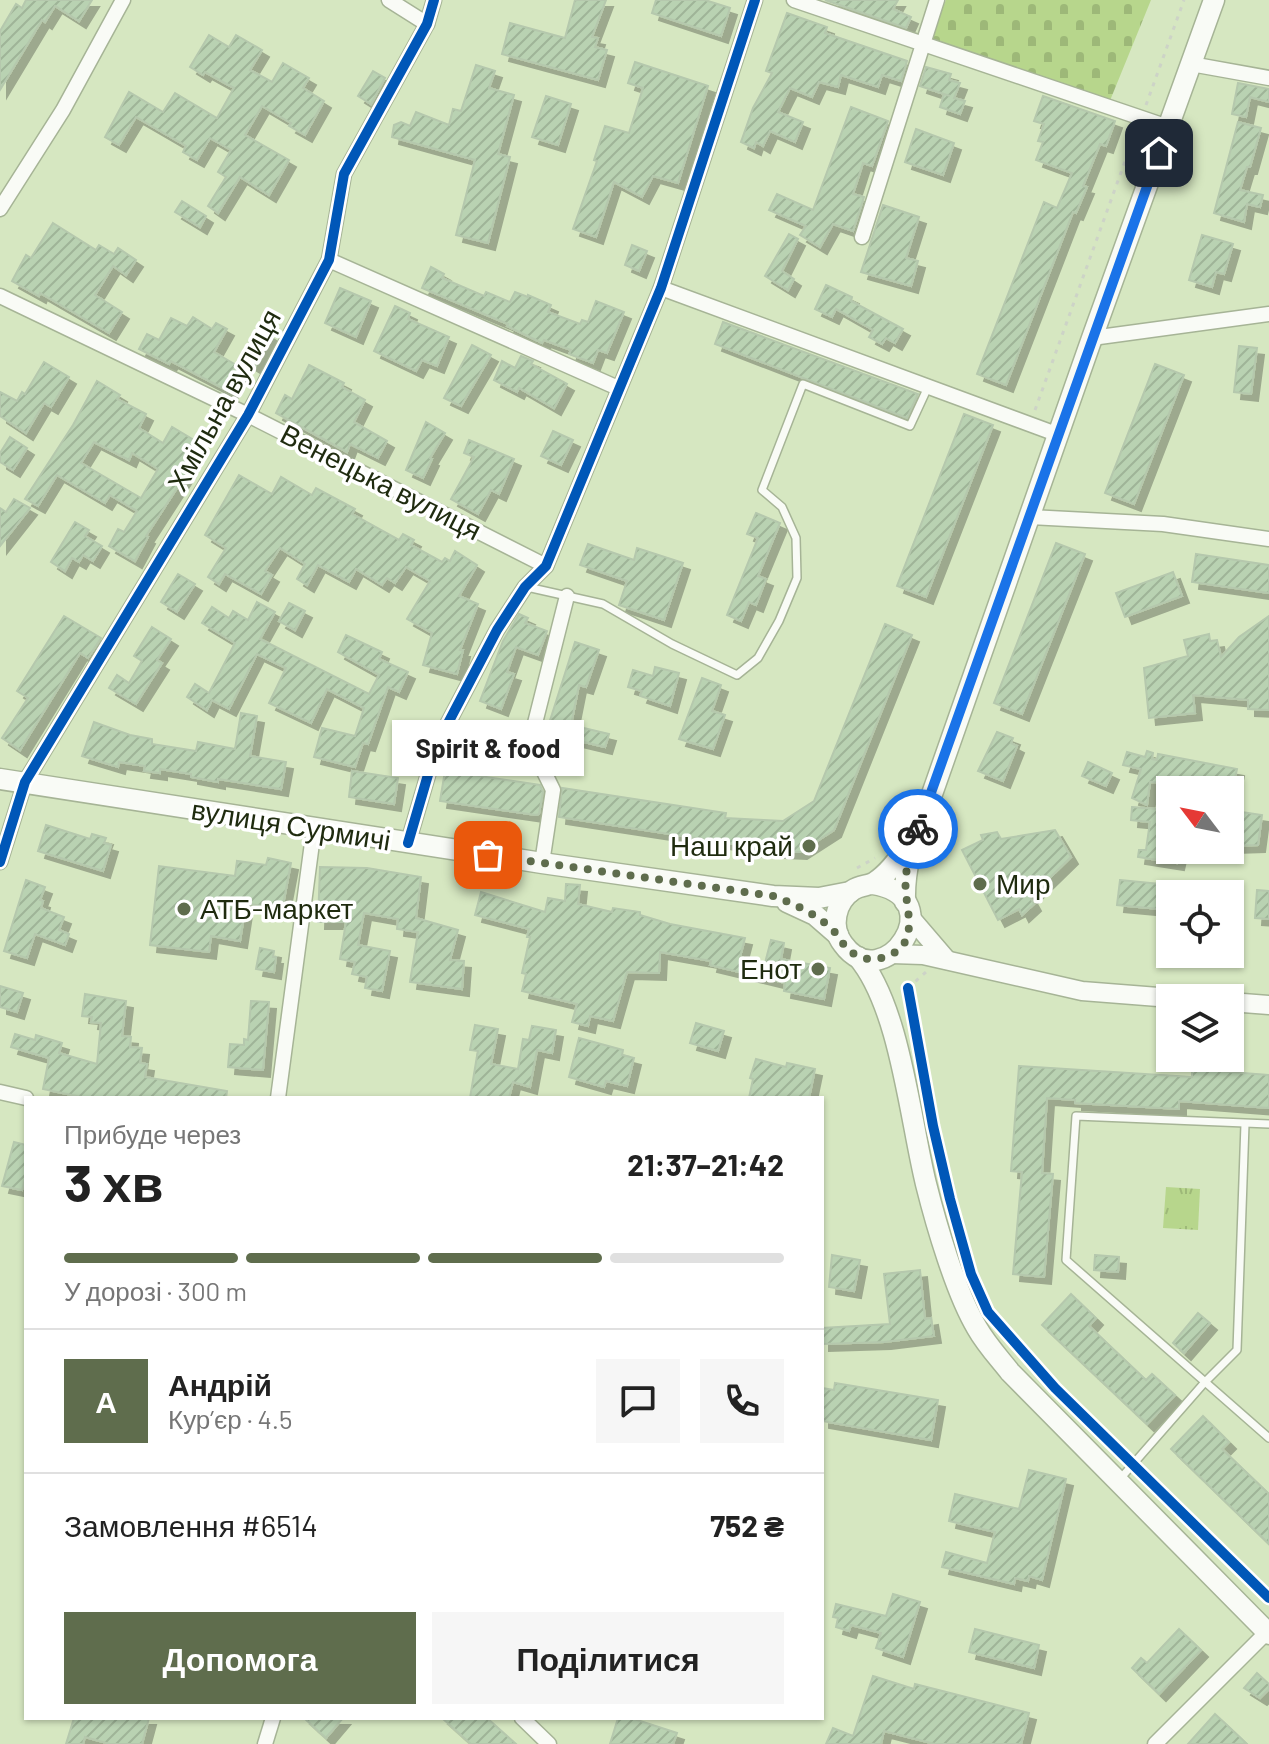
<!DOCTYPE html>
<html lang="uk">
<meta charset="utf-8">
<style>
body{margin:0;font-family:Barlow,sans-serif;background:#f6f6f6;color:#222;height:100vh;display:flex;flex-direction:column;font-size:30px;white-space:nowrap}
*{box-sizing:border-box;margin:0}
p{font-size:26px;color:#767676}
.icon{flex:none;width:44px;height:44px;fill:none;stroke:currentColor;stroke-width:2;stroke-linecap:round;stroke-linejoin:round}
.map{position:relative;flex:1;overflow:hidden}
.panel{position:absolute;left:24px;top:1096px;width:800px;height:624px;display:flex;flex-direction:column;background:#fff;border-radius:0px;box-shadow:0 2px 6px #0004}
.panel>*{flex:none}
.needle{width:52px;rotate:302deg}
.tools{position:absolute;left:1156px;top:776px;display:grid;gap:16px}
.tools a{display:grid;place-items:center;width:88px;height:88px;border-radius:0px;background:#fff;box-shadow:0 2px 6px #0004;font-size:40px}
.pin{position:absolute;display:grid;place-items:center;width:68px;height:68px;color:#fff;margin:-34px;border-radius:16px;box-shadow:0 4px 12px #0006}
.courier{position:absolute;display:grid;place-items:center;width:80px;height:80px;margin:-40px;border:6px solid #1a73e8;border-radius:50%;background:#fff;color:#222;box-shadow:0 2px 10px #0007}
.bubble{position:absolute;height:56px;border-radius:0px;background:#fff;box-shadow:0 2px 6px #0004;font-size:26px;font-weight:700;line-height:56px;text-align:center}
.head em{font-style:normal;font-weight:700}
.head div{display:flex;flex-direction:column-reverse}
.head{display:flex;align-items:center;justify-content:space-between;height:136px;padding:0 40px}
h1{font-size:52px;font-weight:700;line-height:60px}
.bar{display:grid;grid-template-columns:repeat(4,1fr);gap:12px 8px;align-content:center;height:96px;padding:0 40px}
.bar i{height:10px;border-radius:6px;background:#e0e0e0}
.bar .on{background:#5f6d4d}
.bar p{grid-column:span 4}
.line{display:flex;align-items:center;gap:20px;padding:0 40px;border-top:2px solid #e0e0e0}
.line div{flex:1}
.round{display:grid;place-items:center;flex:none;width:84px;height:84px;border-radius:0px;background:#f6f6f6}
.cta{display:flex;gap:16px;margin-top:auto;padding:16px 40px}
.cta a{flex:1;height:92px;border-radius:0px;background:#5f6d4d;color:#fff;font-size:32px;font-weight:700;line-height:92px;text-align:center}
.cta a+a{background:#f6f6f6;color:#222}
.map>svg:first-child{display:block}
.cemetery{fill:url(#cemetery-stones)}
.park{fill:url(#park-tufts)}
.building{fill:url(#building-hatch);stroke:#b5c8ad;stroke-width:2;fill-rule:evenodd;filter:url(#shadow)}
.lines{fill:none;stroke-linecap:round;stroke-linejoin:round}
.service-casing{stroke:#a6b496;stroke-width:10}
.minor-casing{stroke:#a6b496;stroke-width:17}
.tertiary-casing{stroke:#a6b496;stroke-width:21}
.secondary-casing{stroke:#a6b496;stroke-width:23}
.path{stroke:#cdd3c7;stroke-width:3;stroke-dasharray:4 6;stroke-linecap:butt}
.service{stroke:#f9fbf6;stroke-width:7}
.minor{stroke:#f9fbf6;stroke-width:14}
.tertiary{stroke:#f9fbf6;stroke-width:18}
.secondary{stroke:#f9fbf6;stroke-width:20}
.cycleway-casing{stroke:#fff;stroke-width:15}
.cycleway{stroke:#0057b8;stroke-width:10}
.done{stroke:#5f6d4d;stroke-width:8;stroke-dasharray:0 14.4}
.route{stroke:#1a73e8;stroke-width:10}
.poi-dot{fill:#5f6d4d;stroke:#fff;stroke-width:3}
.labels{text-anchor:middle;stroke-width:7;stroke-linejoin:round;paint-order:stroke}
.street-label{font-size:28px;fill:#1f2b0f;stroke:#fff}
.poi-label{font-size:28px;fill:#1f2b0f;stroke:#fff;text-anchor:end}
</style>
<div class="map">
<svg width="1269" height="1744" viewBox="0 0 1269 1744">
<defs>
<pattern id="cemetery-stones" width="16" height="16" patternUnits="userSpaceOnUse" patternTransform="scale(2)"><rect width="16" height="16" fill="#b7d68c"/><path d="M2 7V4a2 2 0 0 1 4 0v3zM10 15v-3a2 2 0 0 1 4 0v3z" fill="#9db878"/></pattern>
<pattern id="park-tufts" width="24" height="20" patternUnits="userSpaceOnUse" patternTransform="scale(2)"><rect width="24" height="20" fill="#b7d68c"/><path d="M3 7l-1-3M5 7V3M7 7l1-3M15 17l-1-3M17 17v-4M19 17l1-3" fill="none" stroke="#9db878"/></pattern>
<pattern id="building-hatch" width="6" height="6" patternUnits="userSpaceOnUse" patternTransform="scale(2)"><rect width="6" height="6" fill="#b9d2b2"/><path d="M-1 1l2-2M0 6l6-6M5 7l2-2" fill="none" stroke="#9fb498"/></pattern>
<filter id="shadow"><feDropShadow dx="7" dy="7" stdDeviation="0" flood-color="#0004"/></filter>
</defs>
<rect width="100%" height="100%" fill="#d6e7c1"/>
<path class="cemetery" d="M946 0H1151L1109 103 930 39Z"/>
<path class="park" d="M1166 1187 1200 1189 1198 1230 1163 1228Z"/>
<g class="building">
<path d="M26 0H92L79 21 55 6 45 22 42 20 0 90V31L16 4 22 8Z"/>
<path d="M575 0H606L592 37 598 38 595 47 607 50 598 80 502 54 510 23 565 38Z"/>
<path d="M656 0H705L730 8 721 36 652 13Z"/>
<path d="M825 0H898L893 9 911 17 906 28Z"/>
<path d="M787 13 827 27 825 33 907 61 901 81 882 75 878 87 841 75 838 87 819 82 812 97 790 88 778 112 803 122 795 142 770 131 763 146 756 142 754 148 741 142 753 108 772 73 766 71Z"/>
<path d="M209 35 229 47 236 35 262 50 250 70 272 82 283 63 309 78 303 88 324 101 305 135 289 126 291 123 262 106 245 135 289 160 269 195 240 177 218 213 208 206 226 177 218 172 231 150 210 138 197 160 183 152 186 146 136 117 119 145 105 137 129 92 163 112 175 93 217 118 234 88 205 72 203 75 190 67Z"/>
<path d="M635 62 708 86 678 183 653 176 642 197 614 182 596 237 573 229 597 161 594 160 605 126 629 133 643 88 628 83Z"/>
<path d="M476 65 495 71 489 88 514 95 498 154 510 157 488 243 456 235 475 160 392 137 394 125 401 122 410 126 416 112 449 125 453 109 461 111Z"/>
<path d="M926 67 951 74 949 80 960 83 954 98 965 101 960 114 940 107 944 94 950 96 920 86Z"/>
<path d="M373 71 385 78 371 104 358 96Z"/>
<path d="M1238 83 1269 89V102L1250 97 1246 117 1232 114Z"/>
<path d="M546 96 571 104 558 145 532 137Z"/>
<path d="M1043 96 1115 121 1106 146 1100 144 1083 186 1087 187 1076 213 1073 212 1006 385 977 374 1044 202 1057 208 1072 173 1036 160 1043 142 1038 141 1044 124 1034 121Z"/>
<path d="M851 107 888 121 872 166 863 163 853 194 864 197 853 231 833 224 820 247 800 235 806 226 769 210 777 194 813 210Z"/>
<path d="M1238 122 1261 128 1250 167H1247L1240 190 1263 195 1260 207 1247 204 1244 222 1214 213Z"/>
<path d="M916 129 954 143 943 175 905 162Z"/>
<path d="M182 201 206 216 200 227 175 212Z"/>
<path d="M883 205 919 217 906 258 918 261 911 286 861 272Z"/>
<path d="M53 223 96 250 99 245 114 254 118 248 136 260 126 275 113 266 95 295 122 312 109 333 40 293 39 296 12 281 26 255 31 258Z"/>
<path d="M789 234 798 239 782 271 794 279 788 290 765 276Z"/>
<path d="M1202 235 1233 244 1224 274 1216 272 1212 287 1189 280Z"/>
<path d="M632 245 647 251 639 271 625 265Z"/>
<path d="M431 267 444 274 442 278 484 296 486 292 510 302 515 292 528 297V295L551 305 548 312 580 324 582 320 588 322 596 301 624 312 607 353 598 350 593 363 569 354 571 350 544 340 542 343 507 326 508 324 422 288Z"/>
<path d="M826 285 852 297 851 301 903 329 895 343 886 338 882 344 869 337 873 330 836 309 832 317 815 309Z"/>
<path d="M340 288 371 301 356 337 325 323Z"/>
<path d="M395 306 410 313 408 319 449 337 437 366 422 360 416 371 374 351Z"/>
<path d="M193 317 212 329 216 323 227 329 214 352 243 369 230 392 171 361 169 364 139 349 147 334 159 340 171 318 187 326Z"/>
<path d="M723 322 918 394 907 418 715 344Z"/>
<path d="M259 327 271 335 255 367 240 358Z"/>
<path d="M472 345 491 355 461 406 444 398Z"/>
<path d="M1239 346 1257 348 1251 394 1234 392Z"/>
<path d="M521 356 533 361 531 364 567 384 554 408 519 388 517 392 494 380 502 361 515 368Z"/>
<path d="M44 362 69 377 51 407 44 403 26 433 0 416V392L17 401 22 392 25 394Z"/>
<path d="M1155 364 1184 375 1134 504 1105 493Z"/>
<path d="M309 365 344 383 342 387 365 400 354 422 387 441 378 458 350 444 347 452 276 413 285 395 292 399Z"/>
<path d="M97 381 120 395 117 399 146 414 139 428 163 443 172 427 199 443 183 469 188 471 146 536 148 537 135 561 109 546 118 529 124 532 137 511 110 495 105 503 57 475 38 506 25 499 73 425ZM94 442 129 460 132 453 158 469 141 498 81 463Z"/>
<path d="M964 414 993 425 926 597 897 586Z"/>
<path d="M426 422 445 433 430 458 432 459 423 478 406 470Z"/>
<path d="M553 431 573 440 561 465 541 456Z"/>
<path d="M10 437 27 448 13 470 0 462V453Z"/>
<path d="M469 440 514 459 499 494 491 490 478 514 451 499 474 457 464 453Z"/>
<path d="M239 475 272 494 281 477 312 495 316 488 355 509 352 514 399 540 403 534 414 540 411 545 442 562 445 558 450 561 455 551 477 565 459 596 478 604 460 650H463L457 674 423 665 432 633 407 619 430 581 406 567 395 583 387 578 382 585 356 569 349 582 318 565 307 585 297 579 305 564 280 548 265 571 272 575 261 594 225 574 219 584 208 577 226 548 205 535Z"/>
<path d="M14 499 30 508 0 546V508L6 512Z"/>
<path d="M756 513 780 523 758 576 766 579 756 605 749 602 741 621 727 615 758 538 747 534Z"/>
<path d="M75 522 89 530 85 536 102 546 93 561 83 555 79 562 72 558 65 571 51 562Z"/>
<path d="M1056 543 1085 554 1022 714 994 703Z"/>
<path d="M588 544 634 560 637 548 683 563 664 620 619 605 627 581 580 565Z"/>
<path d="M1196 554 1269 565V593L1192 582Z"/>
<path d="M1173 572 1182 596 1125 617 1116 593Z"/>
<path d="M178 574 195 584 177 612 161 602Z"/>
<path d="M257 602 275 612 260 639 369 694 379 675 338 652 346 635 382 652 379 659 408 672 399 692 388 687 368 744 363 743 355 767 314 757 322 728 355 736 364 708 327 689 311 723 269 703 286 668 257 654 229 709 212 700 207 710 187 697 195 684 209 693 235 643 202 623 212 607 229 618 233 611 248 620Z"/>
<path d="M289 603 305 611 295 630 279 621Z"/>
<path d="M519 614 528 618 525 623 547 631 538 655 516 647 507 672 514 674 501 709 480 701 503 641Z"/>
<path d="M64 616 101 638 88 658 80 653 20 750 2 738 28 698 17 691Z"/>
<path d="M1269 616V710L1248 709V700L1193 695 1195 713 1149 718 1144 668 1188 656 1184 640 1209 634 1210 641 1217 640 1221 657 1239 637Z"/>
<path d="M885 624 912 635 834 830 800 852 735 849V844L559 817 562 788 726 813 725 818 783 821 814 801Z"/>
<path d="M152 627 171 639 157 660 162 663 136 704 109 688 117 675 129 683 142 661 134 656Z"/>
<path d="M575 642 599 650 586 687 579 685 571 725 609 734 605 747 546 733Z"/>
<path d="M655 667 679 673 670 706 640 696 642 691 628 687 633 670 653 676Z"/>
<path d="M702 678 721 685 712 711 725 715 713 749 679 739Z"/>
<path d="M241 713 257 716 250 756 286 762 281 789 218 779V782L191 777V774L160 769V773L144 771 145 766 119 762 118 767 82 756 94 722 130 735 152 739V744L196 751 198 742 235 749Z"/>
<path d="M997 732 1013 738 1011 743 1017 746 1003 781 978 771Z"/>
<path d="M1147 751 1153 753 1152 759 1157 760 1158 754 1237 769 1234 783 1211 779 1210 785 1150 782 1147 805 1132 798 1141 769 1123 765 1127 752 1145 757Z"/>
<path d="M1088 762 1112 773 1106 786 1082 776Z"/>
<path d="M352 771 398 778 394 804 349 797Z"/>
<path d="M445 771 540 785 543 792 539 814 536 815 440 801Z"/>
<path d="M1132 807 1170 810V850H1180L1177 863 1138 857 1139 850H1146L1150 822 1131 820Z"/>
<path d="M1235 811 1262 815 1258 845 1230 846Z"/>
<path d="M46 825 90 839 92 834 106 838 104 843 111 845 103 871 38 851Z"/>
<path d="M1055 830 1071 857 1030 897 1034 904 1022 915 1019 909 998 920 962 850 983 840 981 835 997 832 1001 839Z"/>
<path d="M268 858 291 863 282 910 246 903 240 941 211 936 209 952 150 945 159 866 235 876 237 861 266 865Z"/>
<path d="M320 867 367 868 421 877 416 918 458 930 450 960 464 961 462 989 410 982 418 932 397 929 398 919 364 913 358 945 390 951 382 991 365 988 367 977 352 974 355 962 340 959 346 922H318Z"/>
<path d="M26 880 45 887 40 900 43 901 41 908 64 917 59 930 69 934 65 945 35 934 27 958 4 951Z"/>
<path d="M1120 880 1170 885V910L1117 905Z"/>
<path d="M566 884 580 885 578 904 612 912 613 908 640 912V915L670 924 745 938 740 957 765 963 771 940 784 943 781 959 830 968 824 999 784 991 785 983 710 965 711 961 660 952 659 973 627 972 613 1021 590 1016 588 1026 572 1022 577 1004 522 991 526 974 522 973 530 937H527L529 929 475 915 481 892 545 912 548 898 565 901Z"/>
<path d="M1257 890 1269 891V919L1255 918Z"/>
<path d="M260 948 274 951 273 957H276L274 972 256 969Z"/>
<path d="M0 986 23 993 17 1012 0 1007Z"/>
<path d="M85 994 126 1001 122 1036 131 1037 130 1047 142 1048 140 1063 147 1064 145 1077 227 1091 226 1098H86L43 1089 49 1058 11 1047 15 1034 35 1040 36 1035 62 1043 59 1053 97 1064 101 1023 91 1022 92 1017 82 1016Z"/>
<path d="M251 1001 269 1002 263 1070 228 1067 230 1044 244 1045V1039L248 1040Z"/>
<path d="M696 1023 724 1031 718 1051 690 1043Z"/>
<path d="M475 1025 498 1029 491 1064 518 1069 523 1039 529 1040 532 1026 556 1030 552 1053 537 1050 530 1087 513 1082 509 1098H470L477 1056 478 1051 470 1050Z"/>
<path d="M579 1038 623 1050 622 1055 634 1058 627 1086 606 1081 604 1087 569 1077Z"/>
<path d="M756 1059 786 1067 787 1063 815 1069 809 1098H749L753 1079 750 1078Z"/>
<path d="M1019 1066 1192 1077V1069L1269 1075V1108L1179 1101V1109L1075 1103V1100L1047 1098 1042 1173 1053 1174 1044 1277 1013 1274 1022 1172 1011 1171Z"/>
<path d="M14 1142 26 1145V1176L22 1190 2 1186Z"/>
<path d="M832 1255 860 1260 854 1291 829 1287Z"/>
<path d="M1095 1255 1119 1257 1118 1272 1094 1270Z"/>
<path d="M920 1270 925 1319 931 1318 934 1336 884 1342 822 1344V1328L890 1324 884 1274Z"/>
<path d="M1071 1294 1096 1318 1089 1326 1146 1380 1152 1374 1175 1395 1147 1424 1042 1325Z"/>
<path d="M1198 1313 1210 1323 1184 1353 1173 1343Z"/>
<path d="M835 1383 938 1400 931 1440 822 1421V1388L834 1390Z"/>
<path d="M1203 1416 1229 1442 1222 1449 1269 1494V1544L1171 1449Z"/>
<path d="M1029 1470 1066 1479 1042 1580 1029 1576 1028 1581 1015 1578 1014 1584 942 1567 946 1552 987 1563 995 1532 949 1521 955 1494 1019 1509Z"/>
<path d="M893 1594 920 1602 903 1657 876 1648 881 1633 851 1625 849 1631 836 1627 838 1618 833 1617 836 1604 886 1616Z"/>
<path d="M975 1629 1039 1645 1034 1668 969 1652Z"/>
<path d="M1179 1629 1201 1650 1159 1694 1132 1668 1141 1658 1147 1663Z"/>
<path d="M1257 1673 1269 1684V1689L1260 1698 1244 1688Z"/>
<path d="M873 1676 914 1689 915 1684 1029 1713 1021 1744H935L884 1731 881 1744H826L833 1728 853 1736Z"/>
<path d="M1215 1714 1228 1726 1247 1744H1188Z"/>
<path d="M74 1718H149L142 1744H110L85 1737 83 1744H66Z"/>
<path d="M304 1718H343L326 1738Z"/>
<path d="M442 1718H487L516 1744H471Z"/>
<path d="M618 1718H631L677 1733 673 1744H610Z"/>
</g>
<g class="lines">
<g class="service-casing">
<g id="service">
<path d="M527 587 603 604 672 644 737 675 758 658 779 621 797 578 796 538 782 507 762 490 803 384 910 426 928 387"/>
<path d="M1269 1124 1076 1116 1066 1260 1269 1438"/>
<path d="M1120 1479 1205 1382 1237 1350 1245 1124"/>
</g>
</g>
<g class="minor-casing">
<g id="minor">
<path d="M389 0 427 24"/>
<path d="M794 0 1168 127"/>
<path d="M1191 64 1269 78"/>
<path d="M0 209 63 110 123 0"/>
<path d="M862 237 937 0"/>
<path d="M329 260 618 388"/>
<path d="M661 288 1059 435"/>
<path d="M0 296 248 415 546 566"/>
<path d="M1092 338 1269 314"/>
<path d="M1030 517 1163 524 1269 539"/>
<path d="M408 843 430 768 447 725 497 630 525 587 546 566 661 288 755 0"/>
<path d="M0 862 25 782 248 415 329 260 344 174 427 24 434 0"/>
<path d="M542 863 553 790 530 743 567 596"/>
<path d="M0 1092 26 1098"/>
<path d="M278 1098 314 828"/>
<path d="M522 1718 549 1744"/>
<path d="M265 1744 273 1718"/>
<path d="M1155 1744 1267 1632"/>
</g>
</g>
<g class="tertiary-casing">
<g id="tertiary">
<path d="M911 918 947 960"/>
<path d="M892 954 923 955 1082 991 1171 998"/>
<path d="M1230 1002 1269 1005"/>
</g>
</g>
<g class="secondary-casing">
<g id="secondary">
<path d="M0 779 542 863 773 896 819 898 850 892"/>
<path d="M873 884C955 897 883 1000 843 944 830 927 835 902 853 890 860 885 869 886 875 882 889 873 899 858 908 846"/>
<path d="M787 902 815 915 838 935"/>
<path d="M905 902C904 870 912 843 925 814L1092 338 1214 0"/>
<path d="M858 957C900 1007 910 1119 926 1184 936 1224 956 1293 977 1328 986 1344 999 1358 1010 1372L1269 1634"/>
</g>
</g>
<g class="path">
<path d="M1146 105 1184 0"/>
<path d="M1035 410 1136 131"/>
<path d="M883 831 895 835"/>
<path d="M857 868 875 858"/>
<path d="M908 988 926 972"/>
</g>
<use href="#service" class="service"/>
<use href="#minor" class="minor"/>
<use href="#tertiary" class="tertiary"/>
<use href="#secondary" class="secondary"/>
<g class="cycleway-casing">
<g id="cycleway">
<path d="M408 843 430 768 447 725 497 630 525 587 546 566 661 288 755 0"/>
<path d="M0 862 25 782 248 415 329 260 344 174 427 24 434 0"/>
<path d="M908 988 933 1126 950 1199 971 1274 988 1312 1055 1388 1269 1598"/>
</g>
</g>
<use href="#cycleway" class="cycleway"/>
</g>
<g class="lines">
<path class="done" d="M488 855 773 896C794 904 814 913 831 928 840 937 844 949 856 955 865 960 876 960 885 957 925 943 902 905 906 877 907 861 911 844 918 829"/>
<path class="route" d="M918 829 1159 153"/>
</g>
<g class="poi-dot">
<circle cx="809" cy="846" r="8"/>
<circle cx="980" cy="884" r="8"/>
<circle cx="184" cy="909" r="8"/>
<circle cx="818" cy="969" r="8"/>
</g>
<g class="labels">
<g class="street-label">
<text transform="translate(224 400) rotate(-61)" y="10">Хмільна вулиця</text>
<text transform="translate(381 482) rotate(27)" y="10">Венецька вулиця</text>
<text transform="translate(291 825) rotate(9)" y="10">вулиця Сурмичі</text>
</g>
<g class="poi-label">
<text x="793" y="856">Наш край</text>
<text x="996" y="894" text-anchor="start">Мир</text>
<text x="200" y="919" text-anchor="start">АТБ-маркет</text>
<text x="802" y="979">Енот</text>
</g>
</g>
</svg>
<div class="tools">
<a><svg class="needle" viewBox="-14 -14 28 28"><path d="M0-13l5 13h-10z" fill="#e53935"/><path d="M0 13l5-13h-10z" fill="#767676"/></svg></a>
<a><svg class="icon" aria-label="locate" viewBox="0 0 24 24"><circle cx="12" cy="12" r="6"/><path d="M12 2v4M12 18v4M2 12h4M18 12h4"/></svg></a>
<a><svg class="icon" aria-label="layers" viewBox="0 0 24 24"><path d="M12 4l9 5-9 5-9-5zM3 14l9 5 9-5"/></svg></a>
</div>
<div class="pin" style="left:488px;top:855px;background:#ea580c"><svg class="icon" aria-label="bag" viewBox="0 0 24 24"><path d="M5 8h14l-1 12H6zM9 8a3 3 0 0 1 6 0"/></svg></div>
<div class="pin" style="left:1159px;top:153px;background:#1f2937"><svg class="icon" aria-label="home" viewBox="0 0 24 24"><path d="M3 11l9-7 9 7M6 9v11h12V9"/></svg></div>
<div class="courier" style="left:918px;top:829px"><svg class="icon" aria-label="bike" viewBox="0 0 24 24"><circle cx="6" cy="16" r="4"/><circle cx="18" cy="16" r="4"/><path d="M6 16l4-8h5l3 8M10 8l3 8H6M13 5h3"/></svg></div>
<div class="bubble" style="left:392px;top:720px;width:192px">Spirit &amp; food</div>
<section class="panel">
<div class="head"><div><h1>3 хв</h1><p>Прибуде через</p></div><em>21:37–21:42</em></div>
<div class="bar"><i class="on"></i><i class="on"></i><i class="on"></i><i></i><p>У дорозі · 300 m</p></div>
<div class="line" style="height:144px"><b class="round" style="background:#5f6d4d;color:#fff">А</b><div><b>Андрій</b><p>Кур’єр · 4.5</p></div><a class="round"><svg class="icon" aria-label="chat" viewBox="0 0 24 24"><path d="M4 5h16v11H9l-5 4z"/></svg></a><a class="round"><svg class="icon" aria-label="phone" viewBox="0 0 24 24"><path d="M5 4h4l2 5-3 2q2 4 5 5l2-3 5 2v4C11 20 4 13 5 4z"/></svg></a></div>
<div class="line" style="height:104px"><div>Замовлення #6514</div><b>752 ₴</b></div>
<div class="cta"><a>Допомога</a><a>Поділитися</a></div>
</section>
</div>
